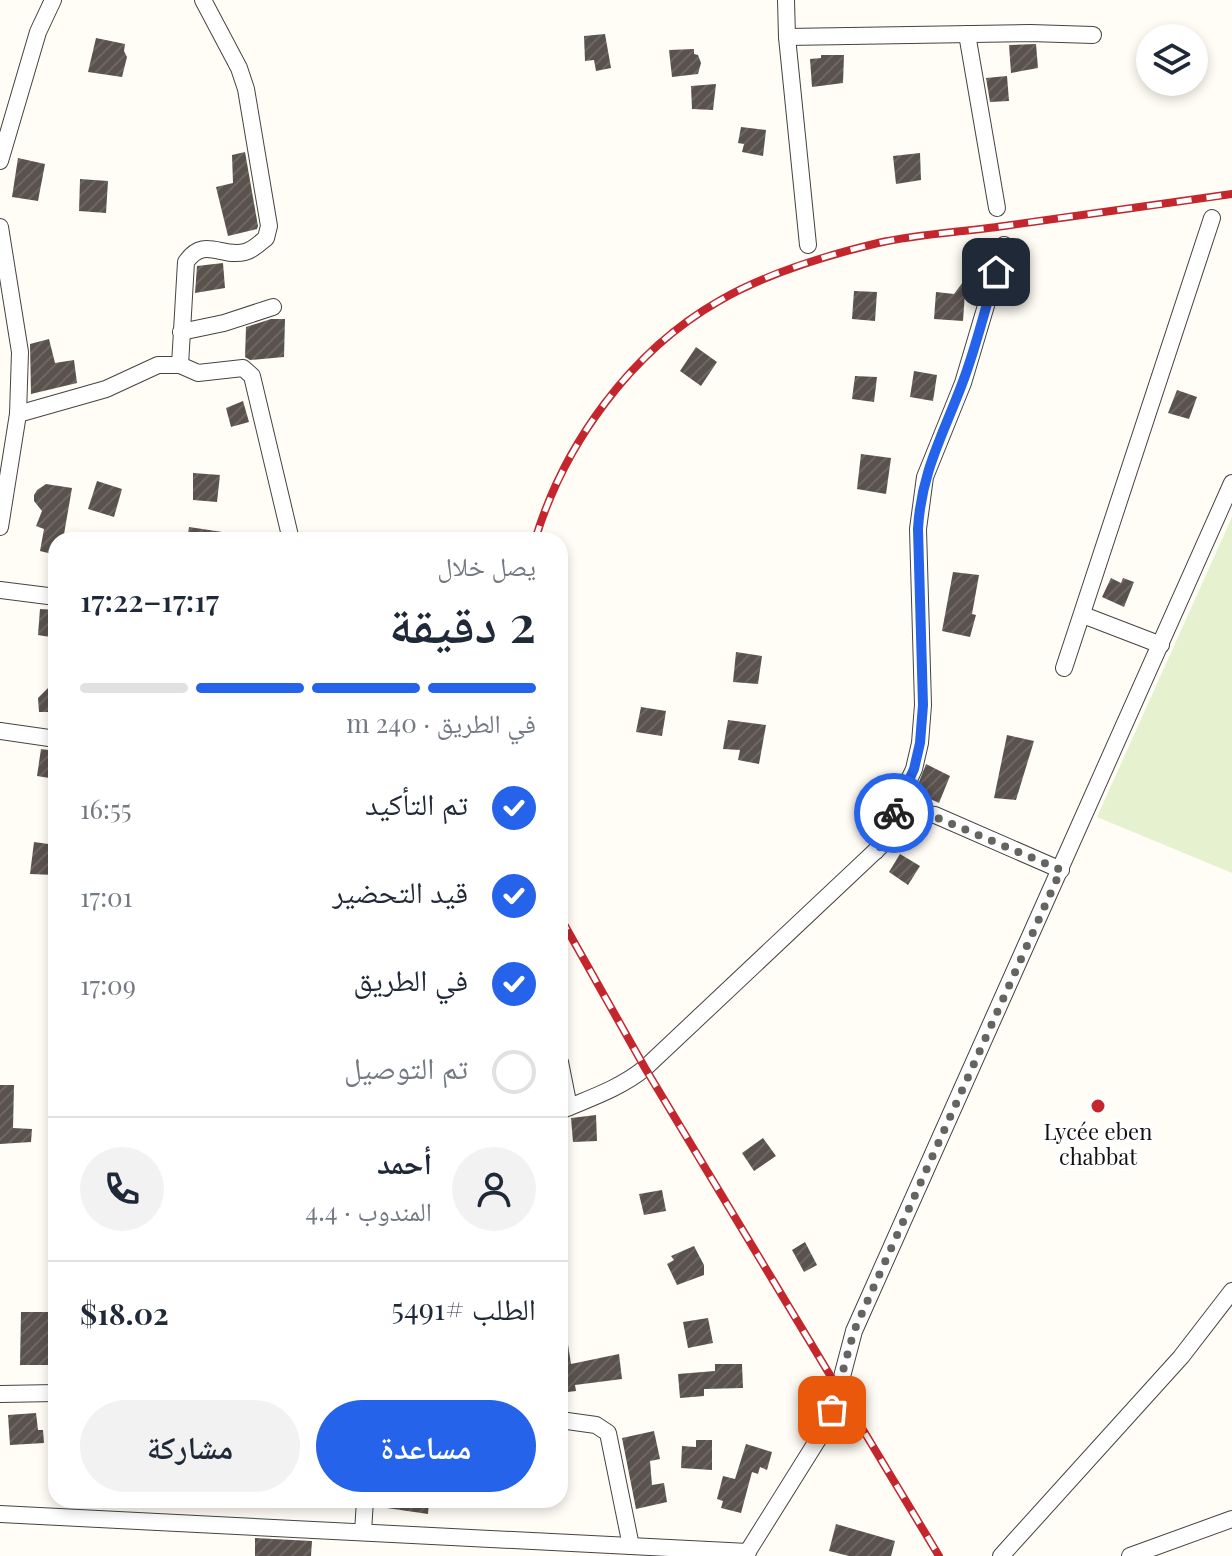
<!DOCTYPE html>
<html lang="ar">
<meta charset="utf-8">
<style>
body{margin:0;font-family:"Playfair Display","Noto Naskh Arabic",serif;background:#f2f2f3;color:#1f2937;direction:rtl;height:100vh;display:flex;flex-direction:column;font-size:30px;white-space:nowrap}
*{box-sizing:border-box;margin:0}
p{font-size:26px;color:#747a83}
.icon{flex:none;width:44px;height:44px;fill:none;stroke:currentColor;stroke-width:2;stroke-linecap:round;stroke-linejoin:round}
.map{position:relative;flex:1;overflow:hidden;direction:ltr}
.sheet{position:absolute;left:48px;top:532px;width:520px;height:976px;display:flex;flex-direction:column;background:#fff;border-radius:24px;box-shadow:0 4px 12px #0003;direction:rtl}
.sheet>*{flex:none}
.tools{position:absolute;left:1136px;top:24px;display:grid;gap:16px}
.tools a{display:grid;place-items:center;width:72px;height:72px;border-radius:50%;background:#fff;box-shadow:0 4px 12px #0003;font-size:40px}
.pin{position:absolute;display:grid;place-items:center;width:68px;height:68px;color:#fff;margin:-34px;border-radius:16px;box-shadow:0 4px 12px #0006}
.courier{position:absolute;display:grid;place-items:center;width:80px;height:80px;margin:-40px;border:6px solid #2563eb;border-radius:50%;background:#fff;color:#222;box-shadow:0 2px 10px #0007}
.head em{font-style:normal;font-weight:600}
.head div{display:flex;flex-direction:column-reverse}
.head{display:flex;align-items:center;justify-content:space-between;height:136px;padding:0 32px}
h1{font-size:52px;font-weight:600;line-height:60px}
.bar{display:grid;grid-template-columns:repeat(4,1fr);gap:12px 8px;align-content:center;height:96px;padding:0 32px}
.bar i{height:10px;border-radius:6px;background:#e0e1e3}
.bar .selected{background:#2563eb}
.bar p{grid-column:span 4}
.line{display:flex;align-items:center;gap:20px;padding:0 32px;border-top:2px solid #e0e1e3}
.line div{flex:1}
.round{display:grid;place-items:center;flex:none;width:84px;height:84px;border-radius:42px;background:#f2f2f3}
ol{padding:0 32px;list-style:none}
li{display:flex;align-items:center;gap:24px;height:88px}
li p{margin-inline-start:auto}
li .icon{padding:8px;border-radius:50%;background:#2563eb;color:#fff;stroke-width:4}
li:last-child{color:#747a83}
li i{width:44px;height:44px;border:4px solid #e0e1e3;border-radius:50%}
.cta{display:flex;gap:16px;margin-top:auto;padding:16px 32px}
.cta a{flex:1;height:92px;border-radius:48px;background:#2563eb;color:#fff;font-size:32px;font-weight:600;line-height:92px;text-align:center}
.cta a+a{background:#f2f2f3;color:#1f2937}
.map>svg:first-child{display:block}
.pitch{fill:#e6f2cf}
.building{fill:url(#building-hatch)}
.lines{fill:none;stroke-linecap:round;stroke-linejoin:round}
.minor-casing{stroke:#444;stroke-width:18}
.minor{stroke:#fff;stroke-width:16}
.rail-casing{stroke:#c4262e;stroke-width:8}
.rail{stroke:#fff;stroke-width:5;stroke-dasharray:15;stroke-linecap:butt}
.done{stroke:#646461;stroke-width:8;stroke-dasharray:0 14.4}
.route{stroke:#2563eb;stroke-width:10}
.poi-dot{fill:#c4262e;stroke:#fff;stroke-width:3}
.labels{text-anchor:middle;stroke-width:8;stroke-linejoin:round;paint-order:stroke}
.poi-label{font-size:22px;fill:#111;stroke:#fff}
</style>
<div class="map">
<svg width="1232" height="1556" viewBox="0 0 1232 1556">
<defs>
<pattern id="building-hatch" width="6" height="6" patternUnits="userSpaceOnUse" patternTransform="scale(2)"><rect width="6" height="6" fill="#5a524d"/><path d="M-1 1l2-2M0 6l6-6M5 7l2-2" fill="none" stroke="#6d6662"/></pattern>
</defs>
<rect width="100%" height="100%" fill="#fffdf5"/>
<path class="pitch" d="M1232 517V873L1097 817Z"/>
<g class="building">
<path d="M605 34 611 68 596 71 594 60 585 61 584 36Z"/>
<path d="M96 38 125 44 124 51 127 57 122 77 88 72Z"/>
<path d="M1036 44 1038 68 1011 73 1009 45Z"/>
<path d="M694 49V54L698 55 701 63 698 74 672 77 669 50Z"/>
<path d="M821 55H844L843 83 812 87 810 59 821 58Z"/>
<path d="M1007 76 1009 101 990 102 986 78Z"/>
<path d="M716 84 713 110 692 109 691 86Z"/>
<path d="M741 127 766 130 763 156 742 152 744 144 738 143Z"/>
<path d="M245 152 258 226 257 229 228 236 216 187 233 183 232 155Z"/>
<path d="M920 153 921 180 896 184 893 156Z"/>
<path d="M18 158 45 164 38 201 12 197Z"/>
<path d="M80 179 108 181 106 213 79 211Z"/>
<path d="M223 263 225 288 195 293 197 266Z"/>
<path d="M966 278 963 321 934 319 936 292 954 294Z"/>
<path d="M854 291 877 292 875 321 852 319Z"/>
<path d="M271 319H285L284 357 250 360 245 357 246 327Z"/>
<path d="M49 339 55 363 74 360 77 383 31 394 30 344Z"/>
<path d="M696 347 717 362 701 386 680 371Z"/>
<path d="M914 371 937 375 933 401 910 397Z"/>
<path d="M855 376 877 377 874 402 852 399Z"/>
<path d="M1177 390 1197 397 1189 419 1168 413Z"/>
<path d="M243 401 249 422 231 427 226 408Z"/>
<path d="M861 454 891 458 886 494 857 489Z"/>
<path d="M193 473 220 475 217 502 193 500Z"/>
<path d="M97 481 122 489 114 517 88 509Z"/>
<path d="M46 484 72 488 63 540H56V555L40 551 44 529 36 526 42 511 34 501V495L37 490Z"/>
<path d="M189 527 229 533 228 540H187Z"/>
<path d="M953 572 979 575 972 614 976 615 970 637 942 631Z"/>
<path d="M1111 578 1121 583 1123 578 1134 582 1124 607 1102 597Z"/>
<path d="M40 609 56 610V638L38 635Z"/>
<path d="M736 652 762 656 758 684 733 682Z"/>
<path d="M56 680V712H39L38 698Z"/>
<path d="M641 707 666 711 662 736 636 732Z"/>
<path d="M728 720 766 725 759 764 738 760 740 750 723 749Z"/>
<path d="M1007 735 1034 741 1016 800 994 798Z"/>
<path d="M41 749 56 751V779L37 776Z"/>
<path d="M926 764 950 776 939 803 915 792Z"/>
<path d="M34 842 56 845 55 875 30 874Z"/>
<path d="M900 854 920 866 908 885 889 872Z"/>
<path d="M0 1085H14L13 1128 32 1129 31 1142 0 1144Z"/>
<path d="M596 1115 597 1141 573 1142 571 1118Z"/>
<path d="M763 1138 776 1156 754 1171 742 1153Z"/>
<path d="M662 1190 666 1211 644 1215 639 1194Z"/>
<path d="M805 1242 817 1265 804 1272 792 1250Z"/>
<path d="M694 1246 704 1265V1275L677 1285 667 1264 674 1260 671 1256Z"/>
<path d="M21 1312H49L50 1365H20Z"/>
<path d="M708 1318 713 1343 688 1348 683 1322Z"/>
<path d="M567 1338 571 1364 619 1354 622 1379 575 1385 576 1391 560 1393V1339Z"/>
<path d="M715 1364H742L743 1388 704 1389V1396L680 1398 678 1374 715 1371Z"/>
<path d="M36 1413 38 1430H43L44 1443 10 1445 8 1415Z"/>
<path d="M654 1431 660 1459 650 1461 652 1485 664 1483 667 1502 636 1509 622 1438Z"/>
<path d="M696 1440H712V1470L681 1468 682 1446 696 1447Z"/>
<path d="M746 1444 772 1452 767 1470 760 1467 758 1474 752 1472 741 1513 721 1508 723 1501 717 1499 723 1476 735 1479Z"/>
<path d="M380 1500H429L428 1514 380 1507Z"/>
<path d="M836 1524 895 1541 891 1556H849L829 1551Z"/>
<path d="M255 1538 312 1541 311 1556H255Z"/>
</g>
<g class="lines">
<g class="minor-casing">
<g id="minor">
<path d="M786 0 787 37 808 245"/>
<path d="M967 34 997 208"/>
<path d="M787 37 1030 33 1093 35"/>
<path d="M0 161 38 32 53 0"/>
<path d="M0 227 20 352 18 414 0 527"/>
<path d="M181 332 224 323 273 307"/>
<path d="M180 365 186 262C204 236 221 258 245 252 253 250 260 243 266 238L269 226 246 89 239 68 203 0"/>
<path d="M18 414 106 389 158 365H180L198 373 243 368 252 376 291 540"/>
<path d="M0 590 56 597"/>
<path d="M1083 615 1161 645"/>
<path d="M1064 668 1212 218"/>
<path d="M0 731 56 739"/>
<path d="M876 851 914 769 920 743 923 705 918 529 925 477 963 383 1004 245"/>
<path d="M560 1062 569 1107"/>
<path d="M560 1111C590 1098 619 1089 645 1068L902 826 918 814 935 815 1061 870"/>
<path d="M0 1394 56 1393"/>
<path d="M560 1420 596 1425 608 1433 631 1546"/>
<path d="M0 1514 748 1552"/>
<path d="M363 1532 365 1500"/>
<path d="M745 1556 822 1433 839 1388 854 1331 1232 483"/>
<path d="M1001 1556 1181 1357 1232 1291"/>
<path d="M1130 1556 1232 1519"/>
</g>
</g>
<use href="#minor" class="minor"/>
<g class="rail-casing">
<g id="rail">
<path d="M535 540C564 444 631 351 719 301 767 273 824 256 878 243 919 234 963 232 1004 226 1080 215 1156 205 1232 194"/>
<path d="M560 917 645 1068 939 1556"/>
</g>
</g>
<use href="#rail" class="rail"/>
</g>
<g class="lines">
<path class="done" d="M832 1410 854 1331 1061 870 926 813 910 819 876 851 894 813"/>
<path class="route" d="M894 813 914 769 920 743 923 705 918 529C921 473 943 435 962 384 976 348 985 309 996 272"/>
</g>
<circle class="poi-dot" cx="1098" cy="1106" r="8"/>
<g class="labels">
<g class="poi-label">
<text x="1098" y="1140">Lycée eben<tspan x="1098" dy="25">chabbat</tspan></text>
</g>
</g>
</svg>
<div class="tools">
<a><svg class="icon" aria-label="layers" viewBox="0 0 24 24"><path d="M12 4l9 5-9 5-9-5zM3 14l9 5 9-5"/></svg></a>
</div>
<div class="pin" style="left:832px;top:1410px;background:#ea580c"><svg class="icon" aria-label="bag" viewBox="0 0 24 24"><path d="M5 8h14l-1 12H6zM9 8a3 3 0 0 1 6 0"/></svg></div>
<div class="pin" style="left:996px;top:272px;background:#1f2937"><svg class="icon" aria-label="home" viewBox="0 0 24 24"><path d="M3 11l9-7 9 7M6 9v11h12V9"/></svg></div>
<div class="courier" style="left:894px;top:813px"><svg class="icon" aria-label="bike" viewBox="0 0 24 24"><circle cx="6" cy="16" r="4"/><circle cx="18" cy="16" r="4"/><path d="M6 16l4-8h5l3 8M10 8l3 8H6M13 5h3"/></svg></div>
<section class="sheet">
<div class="head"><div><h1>2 دقيقة</h1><p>يصل خلال</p></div><em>17:17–17:22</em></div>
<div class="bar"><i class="selected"></i><i class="selected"></i><i class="selected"></i><i></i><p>في الطريق · 240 m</p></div>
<ol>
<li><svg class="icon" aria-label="check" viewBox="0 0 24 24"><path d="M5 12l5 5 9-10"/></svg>تم التأكيد<p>16:55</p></li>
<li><svg class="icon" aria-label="check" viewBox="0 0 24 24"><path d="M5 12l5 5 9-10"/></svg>قيد التحضير<p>17:01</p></li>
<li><svg class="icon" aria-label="check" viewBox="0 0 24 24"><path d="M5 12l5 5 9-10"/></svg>في الطريق<p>17:09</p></li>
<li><i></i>تم التوصيل</li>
</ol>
<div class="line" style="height:144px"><a class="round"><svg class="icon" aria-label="person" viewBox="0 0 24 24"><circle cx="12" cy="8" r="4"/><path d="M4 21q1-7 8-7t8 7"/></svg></a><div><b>أحمد</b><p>المندوب · 4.4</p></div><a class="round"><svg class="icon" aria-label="phone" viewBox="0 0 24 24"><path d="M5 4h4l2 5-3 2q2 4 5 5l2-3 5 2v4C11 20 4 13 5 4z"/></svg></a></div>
<div class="line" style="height:104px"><div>الطلب #5491</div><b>$18.02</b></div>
<div class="cta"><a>مساعدة</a><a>مشاركة</a></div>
</section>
</div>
